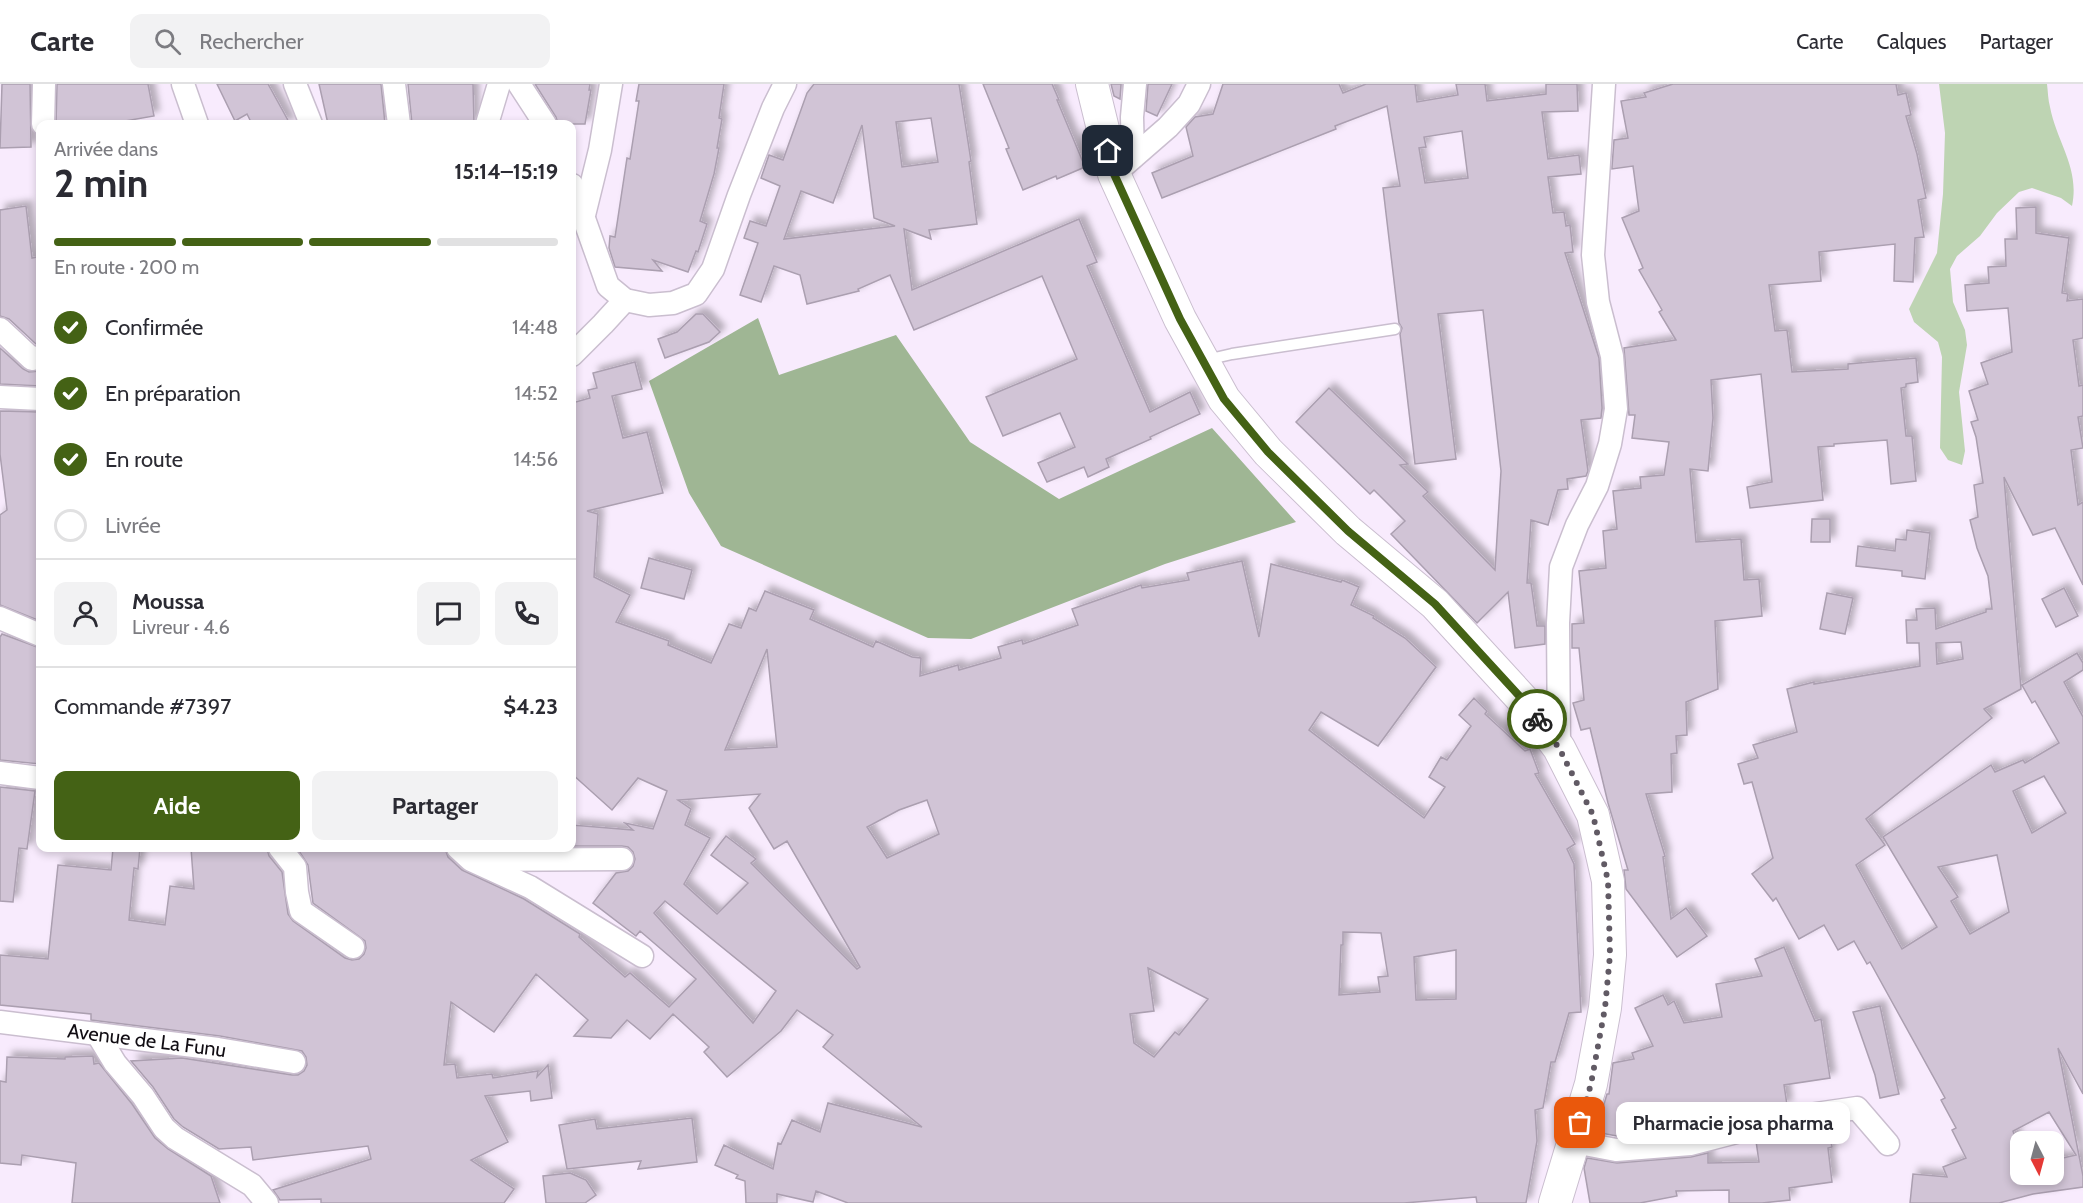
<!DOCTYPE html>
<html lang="fr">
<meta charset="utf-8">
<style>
body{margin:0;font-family:Cabin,sans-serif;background:#f2f2f3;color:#2b2b33;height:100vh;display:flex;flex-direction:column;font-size:22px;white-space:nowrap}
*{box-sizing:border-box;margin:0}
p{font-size:20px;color:#7c7c81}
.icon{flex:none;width:33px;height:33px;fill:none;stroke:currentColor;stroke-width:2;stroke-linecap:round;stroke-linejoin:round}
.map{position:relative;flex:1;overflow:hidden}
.side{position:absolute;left:36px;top:36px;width:540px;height:732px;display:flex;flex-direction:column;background:#fff;border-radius:12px;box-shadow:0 3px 9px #0003}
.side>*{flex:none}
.needle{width:39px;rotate:174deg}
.buttons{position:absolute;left:2010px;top:1047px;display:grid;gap:12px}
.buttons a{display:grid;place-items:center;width:54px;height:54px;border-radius:12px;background:#fff;box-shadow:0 3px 9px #0003;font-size:30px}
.pin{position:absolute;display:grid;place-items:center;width:51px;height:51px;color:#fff;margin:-26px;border-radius:12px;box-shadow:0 3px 9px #0006}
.courier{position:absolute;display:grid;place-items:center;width:60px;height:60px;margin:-30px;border:4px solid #446215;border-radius:50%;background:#fff;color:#222;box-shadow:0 2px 8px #0007}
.bubble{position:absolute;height:42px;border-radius:12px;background:#fff;box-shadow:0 3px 9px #0003;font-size:20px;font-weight:700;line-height:42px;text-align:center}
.headline em{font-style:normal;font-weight:700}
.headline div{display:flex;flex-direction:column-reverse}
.headline{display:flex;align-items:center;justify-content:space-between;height:102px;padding:0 18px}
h1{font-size:39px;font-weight:700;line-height:45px}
.bar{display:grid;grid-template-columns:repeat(4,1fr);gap:9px 6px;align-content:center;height:72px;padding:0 18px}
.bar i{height:8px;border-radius:4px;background:#e1e1e2}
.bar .active{background:#446215}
.bar p{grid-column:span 4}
.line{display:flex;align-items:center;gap:15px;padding:0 18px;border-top:2px solid #e1e1e2}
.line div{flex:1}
.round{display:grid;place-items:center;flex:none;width:63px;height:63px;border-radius:12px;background:#f2f2f3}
ol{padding:0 18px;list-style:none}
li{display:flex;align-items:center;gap:18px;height:66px}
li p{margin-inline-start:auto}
li .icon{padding:6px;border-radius:50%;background:#446215;color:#fff;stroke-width:4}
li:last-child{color:#7c7c81}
li i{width:33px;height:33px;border:3px solid #e1e1e2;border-radius:50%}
.action{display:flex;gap:12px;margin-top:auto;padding:12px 18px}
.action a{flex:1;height:69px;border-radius:12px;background:#446215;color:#fff;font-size:24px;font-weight:700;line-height:69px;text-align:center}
.action a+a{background:#f2f2f3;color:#2b2b33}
header{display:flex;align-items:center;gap:36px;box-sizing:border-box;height:84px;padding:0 30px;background:#fff;border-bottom:2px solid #e1e1e2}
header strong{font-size:28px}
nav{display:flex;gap:33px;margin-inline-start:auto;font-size:21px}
.search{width:420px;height:54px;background:#f2f2f3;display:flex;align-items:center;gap:15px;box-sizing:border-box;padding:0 21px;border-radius:12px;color:#7c7c81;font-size:22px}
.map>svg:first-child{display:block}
.green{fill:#bed4b3}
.forest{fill:#9fb694}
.building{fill:#d1c4d6;stroke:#ab9fb0;stroke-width:1.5;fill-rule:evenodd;filter:url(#shadow)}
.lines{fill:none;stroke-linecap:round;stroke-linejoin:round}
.lane-casing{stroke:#cabecf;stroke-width:13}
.street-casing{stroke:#cabecf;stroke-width:25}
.secondary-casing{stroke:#cabecf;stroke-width:34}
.lane{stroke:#fff;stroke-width:10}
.street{stroke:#fff;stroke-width:22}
.secondary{stroke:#fff;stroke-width:32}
.done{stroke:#615a64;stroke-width:6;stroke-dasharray:0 10.8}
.route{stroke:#446215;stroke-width:8}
.labels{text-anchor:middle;stroke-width:4.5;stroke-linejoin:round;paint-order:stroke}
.street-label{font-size:20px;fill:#100c12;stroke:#fdfdfd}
</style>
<header>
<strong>Carte</strong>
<div class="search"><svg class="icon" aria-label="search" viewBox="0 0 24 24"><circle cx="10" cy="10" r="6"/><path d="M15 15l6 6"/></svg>Rechercher</div>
<nav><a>Carte</a><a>Calques</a><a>Partager</a></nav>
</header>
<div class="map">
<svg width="2083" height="1119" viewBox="0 0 2083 1119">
<defs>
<filter id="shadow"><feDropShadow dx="5.5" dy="-5.5" stdDeviation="3" flood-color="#0004"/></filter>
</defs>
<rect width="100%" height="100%" fill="#f8ebfd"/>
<path class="green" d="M1939 0H2047C2048 8 2048 16 2050 23 2057 59 2080 84 2072 122L2061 114 2032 104 2019 108 1997 129 1980 152 1957 172 1950 185 1953 218 1965 246 1967 261 1959 308 1965 367 1962 381 1948 376 1940 364 1942 273 1938 258 1914 238 1909 225 1937 169 1943 110 1945 49Z"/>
<path class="forest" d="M758 234 779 291 896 251 970 358 1059 415 1212 344 1296 438 1165 480 971 555 928 554 721 462 689 409 649 297Z"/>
<g class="building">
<path d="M2 0H30L31 63 0 64Z"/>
<path d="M57 0H148L154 32 108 40H56Z"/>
<path d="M217 0H268L290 40H252L247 30 235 37Z"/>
<path d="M319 0H381L385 40H328Z"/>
<path d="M408 0H473L474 40H412Z"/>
<path d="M535 0H590L589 6H591L585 40H558L556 33Z"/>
<path d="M639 0H724L719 34 722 35 717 64H719L714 90 700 137 707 140 698 168 696 167 688 188 653 176 662 187 615 183 609 164 610 152 615 153 627 74 630 75 639 17H636Z"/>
<path d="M814 0H959L971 77 969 78 977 140 929 146 931 155 904 145 912 206 1079 135 1097 178 1087 182 1150 328 1190 308 1200 330 1150 353 1151 355 1106 375 1109 383 1088 393 1084 383 1047 398 1038 379 1075 363 1060 329 1003 352 986 313 1077 275 1042 192 914 246 890 191 858 205 859 207 807 220 800 191 774 182 761 218 740 211 758 159 744 154 750 137 766 142 780 102 761 94 769 71 783 76 807 9ZM931 34 938 78 902 83 896 38ZM862 41 874 134 895 142 784 155 801 107 833 119Z"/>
<path d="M983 0H1052L1059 16H1057L1085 83 1057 95 1056 92 1023 106 1006 65 1009 64Z"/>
<path d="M1111 0H1121L1120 15 1114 12Z"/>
<path d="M1148 0H1172L1157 32 1146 27Z"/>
<path d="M1223 0H1339L1343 9 1366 0H1415L1417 18 1458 11 1456 0H1485L1487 17 1546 10V0H1577L1578 27 1542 28 1548 75 1579 71 1581 90 1548 93 1553 129 1564 128 1566 142 1570 141 1573 168 1565 169 1599 274 1602 324 1601 334 1581 336 1588 387 1586 392 1567 395 1568 405 1558 406 1548 441 1531 436 1527 499H1531L1537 542H1545V560L1515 564 1508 508 1477 539 1391 450 1405 437 1374 406 1370 410 1296 338 1329 304 1408 380 1400 381 1428 408 1423 412 1495 486 1501 387 1483 226 1438 230 1456 375 1415 380 1400 250 1402 244 1399 239 1383 104 1400 102 1387 22 1335 42 1336 45 1162 114 1152 89 1193 72 1186 43 1195 33 1213 30ZM1462 47 1468 94 1425 99 1419 64 1426 63 1424 53Z"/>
<path d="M1673 0H1896L1898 11 1906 9 1911 31 1906 32 1917 70 1926 114 1918 116 1924 153 1915 154 1913 198 1894 197 1895 160 1819 168 1821 197 1769 201 1775 247 1787 246 1792 288 1848 285V280L1916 274 1918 298 1906 300V303L1901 304 1906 352H1912L1916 397 1891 400 1887 356 1834 360V362L1818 363 1823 416 1750 424 1747 403 1772 398 1761 290 1711 296 1713 334 1708 387 1690 385 1696 458 1741 455 1744 496 1759 495 1762 532 1715 537 1718 605 1686 618 1687 651 1676 652 1677 669 1671 670 1672 708 1646 710 1665 772 1663 773 1671 835 1686 824 1707 852 1677 873 1626 805 1624 786H1628L1608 719 1590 644 1581 646 1573 619 1584 616 1579 564H1572V540L1584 539 1579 487 1606 484 1603 447 1617 445 1613 407 1641 404 1640 393 1664 391 1669 358 1632 354 1635 331H1629L1624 264 1676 256 1659 228 1662 226 1639 186 1643 184 1622 134 1639 127 1633 82 1612 85V83L1614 56 1628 54 1621 17 1646 13 1644 9Z"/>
<path d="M26 122 32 174 37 173 40 198V260H36L9 235 0 232V126Z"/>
<path d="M2036 123V149L2069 154 2062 209 2068 210 2067 217 2083 215V254L2073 256 2079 302 2083 301V332L2078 333 2083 364 2071 366 2078 421 2083 418V501L2055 444 2033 451 2004 393 2021 605 1984 625 1992 634 1866 735 1885 761 1856 781 1902 865 1937 843 1883 753 1991 681 1995 688 2023 676 2025 679 2059 659 2035 617 2032 619 2022 601 2077 569 2083 579V586L2064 598 2083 633V1010L2058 964 2083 1092V1103L2033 1110 1999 1119H1910L1913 1090 1947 1093 1943 1083 1966 1074 1952 1046 1956 1044 1941 1016 1945 1014 1870 878 1867 880 1854 857 1838 866 1824 841 1799 855 1776 814 1773 817 1752 790 1773 774 1752 698 1744 700 1738 680 1758 674 1753 661 1797 648 1787 605 1814 598V600L1920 582 1919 559H1907L1906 536H1917L1916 525 1935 524 1936 545 1986 528V525H1992L1988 492 1977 464 1970 436 1978 433 1974 401 1983 399 1976 353 1971 338 1978 336 1969 307 1988 300 1981 279 2012 268 2008 224 1967 227 1965 201 1989 199 1988 183 2006 182 2005 155H2017L2016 124ZM1961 558 1963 575 1937 580 1936 559ZM2044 692 2066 729 2032 749 2013 707ZM1997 771 2009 828 1970 850 1951 817 1958 813 1938 783ZM2049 1028 2076 1071 2054 1076V1090H2020V1068L2013 1047Z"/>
<path d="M696 230H703L720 248 709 258 665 274 658 255 677 248Z"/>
<path d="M0 264 23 285 29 288 40 287V302L0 300Z"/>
<path d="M635 278 642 305 612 312 623 354 647 348 663 409 587 427 598 430 594 493 630 511 616 538 669 557 668 561 711 579 729 540 741 544 749 524 756 527 765 507 814 526 810 535 873 563 876 557 912 573 921 574 920 592 958 581 959 586 1001 574 998 563 1022 556 1023 560 1078 541 1072 525 1141 501 1142 504 1189 496 1187 489 1242 477 1259 553 1271 480 1341 498 1342 496 1359 503 1351 521 1374 532 1373 534 1405 554 1436 583 1378 662 1321 628 1309 646 1424 734 1445 703 1429 693 1441 673 1447 676 1471 642 1459 631 1474 614 1487 627 1485 630 1525 667 1530 665 1539 689 1535 690 1575 760 1567 765 1574 780 1581 928 1569 929 1555 978H1551L1543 1024 1535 1026 1537 1057 1526 1119H1477L1476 1113 1404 1119H848L816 1107 813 1118 777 1110V1119H746L745 1097 736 1094 738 1091 715 1081 724 1061 773 1085 778 1059 781 1060 792 1036 820 1048 828 1019 922 1043 823 963 833 951 797 926 781 947 727 993 704 968 709 963 673 930 650 955 627 936 611 954 574 952 588 936 536 890 494 948 451 918 444 981 455 980 457 994 492 990 493 994 538 987 537 993 548 981 552 1014 531 1017 530 1007 485 1012 508 1058 471 1076 514 1105 504 1119H321V1115L280 1116 273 1106 371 1075 368 1062 253 1076 251 1063 219 1065 183 1043 174 1035 153 1003 131 977 182 974 292 991H298L304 987 307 981 306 973 302 967 220 952 91 936V930L0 921V871L48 875 58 781 111 786 113 764H140L138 785 134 784 129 836 165 841 170 802 194 805 191 764H267L269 772 282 788 288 830 293 837 345 874 352 876 359 875 364 870 366 864 365 857 313 819 308 781 297 764H445L448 773 462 786 524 815 580 850 579 853 625 893 630 889 669 923 696 895 640 847 636 852 593 819 616 789 628 787 633 782 635 775 633 768 628 763 622 762H572V741L633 746 625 739 653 745 667 707 638 694 612 726 572 690V319L590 314 588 306 597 304 593 289ZM767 565 777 663 725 666ZM760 710 749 724 774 765 787 757 860 883 857 885 751 779 756 775 726 752 711 771 748 799 717 830 684 800 710 754 685 741 691 725 678 716ZM927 716 939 750 887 774 867 743 899 726ZM665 817 776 907 753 939 654 829ZM1343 848 1381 849 1388 892 1378 893 1380 908 1339 911 1341 861H1343ZM1456 866V915L1416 916 1414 873ZM1148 884 1208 915 1179 951 1175 948 1154 973 1134 959 1130 930 1154 927Z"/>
<path d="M0 327 40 328V537L0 521V431L7 426 0 370Z"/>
<path d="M1812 435H1830V458H1811Z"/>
<path d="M1907 446 1930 449 1925 495 1902 492V487L1856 482 1858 462 1895 467 1896 455 1906 456Z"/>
<path d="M649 474 692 486 684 515 641 504Z"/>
<path d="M2064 504 2078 532 2056 543 2042 515Z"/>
<path d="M1827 509 1853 514 1845 550 1820 545Z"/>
<path d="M2 550 40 564V680L0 676V553Z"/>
<path d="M0 703 35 707 27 765 19 764 13 818 0 817Z"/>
<path d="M1784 863 1815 937 1821 935 1830 994 1784 1001 1787 1021 1751 1030 1749 1020 1707 1027 1710 1039H1707V1042L1688 1047 1617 1052 1595 1048 1598 1039H1603L1602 1027 1607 1010H1609L1613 979 1634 975 1632 969 1653 962 1635 924 1663 911 1668 921 1674 917 1684 939 1722 933 1716 900 1762 892 1755 875Z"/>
<path d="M1880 922 1899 1010 1880 1014 1875 991 1853 928Z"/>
<path d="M93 972 94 980 99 979 132 1020 155 1054 168 1065 211 1092 220 1119H72L76 1079 22 1071 21 1081 0 1079V997L6 998 7 973 65 975V973Z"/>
<path d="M692 1034 697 1078 638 1085 641 1077 567 1085 559 1041 595 1035 597 1045Z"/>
<path d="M1828 1042 1832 1063 1828 1064 1832 1098 1789 1104 1790 1116 1762 1119H1729V1106L1676 1107 1677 1112 1640 1119H1590L1584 1084 1587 1074 1617 1079 1691 1073 1708 1069V1079L1759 1078 1756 1057 1798 1046Z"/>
<path d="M570 1089 586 1096 596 1111 585 1119H546L543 1092Z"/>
</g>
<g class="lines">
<g class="lane-casing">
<path id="lane" d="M1206 276 1232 270 1395 245"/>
</g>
<g class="street-casing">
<g id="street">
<path d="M183 0 197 40"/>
<path d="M295 0 311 40"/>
<path d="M394 0 399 40"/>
<path d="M519 0 545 40"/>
<path d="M43 40 44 0"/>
<path d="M487 40 499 0"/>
<path d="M1133 73 1132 33 1135 0"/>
<path d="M1114 90 1168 43 1189 20 1199 0"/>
<path d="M572 101 608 202 625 216 649 221 673 219 696 210 713 185 739 111 773 24 785 0"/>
<path d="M584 131 600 66 611 0"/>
<path d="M0 245 32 275 40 273"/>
<path d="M572 271 603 240 625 216"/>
<path d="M0 313 40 315"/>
<path d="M0 534 40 551"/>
<path d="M1559 664 1558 539 1561 483 1577 441 1597 402 1610 360 1616 325 1612 272 1598 218 1593 171 1604 0"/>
<path d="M0 689 40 694"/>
<path d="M280 764 295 783 297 808 301 827 353 863"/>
<path d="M458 764 471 776 530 803 642 872"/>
<path d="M479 776 622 775"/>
<path id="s1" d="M0 938 218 965 294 978"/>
<path d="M98 951 115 979 143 1012 164 1044 175 1054 252 1101 267 1119"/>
<path d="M1574 1058 1616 1066 1690 1060 1795 1033 1857 1024 1888 1060"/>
</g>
</g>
<g class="secondary-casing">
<path id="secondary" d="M1092 0 1114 90 1180 235 1224 315 1268 368 1348 447 1435 520 1523 616 1559 664 1593 731 1608 797 1610 871 1605 924 1591 1000 1555 1119"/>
</g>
<use href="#lane" class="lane"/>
<use href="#street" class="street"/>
<use href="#secondary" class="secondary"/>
</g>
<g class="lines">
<path class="done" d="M1537 635 1559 664 1593 731 1608 797 1610 871 1605 924 1591 1000 1580 1039"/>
<path class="route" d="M1108 67 1114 90 1180 235 1224 315 1268 368 1348 447 1435 520 1523 616 1537 635"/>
</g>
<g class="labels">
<g class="street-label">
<text dy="7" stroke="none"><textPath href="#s1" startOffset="148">Avenue de La Funu</textPath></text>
</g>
</g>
</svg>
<div class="buttons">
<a><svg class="needle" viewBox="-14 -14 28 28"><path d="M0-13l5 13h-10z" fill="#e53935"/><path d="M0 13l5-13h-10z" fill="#7c7c81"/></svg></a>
</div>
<div class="pin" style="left:1580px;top:1039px;background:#ea580c"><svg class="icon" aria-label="bag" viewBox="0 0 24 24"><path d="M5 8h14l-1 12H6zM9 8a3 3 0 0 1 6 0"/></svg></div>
<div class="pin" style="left:1108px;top:67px;background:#1f2937"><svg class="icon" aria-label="home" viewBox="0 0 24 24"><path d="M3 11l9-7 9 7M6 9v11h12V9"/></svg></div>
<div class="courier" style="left:1537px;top:635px"><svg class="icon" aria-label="bike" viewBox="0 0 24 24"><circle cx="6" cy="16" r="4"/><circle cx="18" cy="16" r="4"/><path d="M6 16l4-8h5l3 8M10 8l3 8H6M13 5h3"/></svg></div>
<div class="bubble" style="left:1616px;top:1018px;width:234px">Pharmacie josa pharma</div>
<section class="side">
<div class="headline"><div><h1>2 min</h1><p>Arrivée dans</p></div><em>15:14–15:19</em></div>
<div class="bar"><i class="active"></i><i class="active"></i><i class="active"></i><i></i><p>En route · 200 m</p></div>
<ol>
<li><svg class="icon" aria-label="check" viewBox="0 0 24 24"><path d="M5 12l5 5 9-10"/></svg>Confirmée<p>14:48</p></li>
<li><svg class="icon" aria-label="check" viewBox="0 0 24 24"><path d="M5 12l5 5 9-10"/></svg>En préparation<p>14:52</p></li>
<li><svg class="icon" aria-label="check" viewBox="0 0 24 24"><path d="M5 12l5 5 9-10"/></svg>En route<p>14:56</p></li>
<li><i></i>Livrée</li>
</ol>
<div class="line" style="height:108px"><a class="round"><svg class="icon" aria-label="person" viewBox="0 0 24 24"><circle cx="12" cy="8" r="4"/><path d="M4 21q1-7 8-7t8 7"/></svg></a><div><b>Moussa</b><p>Livreur · 4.6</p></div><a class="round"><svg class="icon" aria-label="chat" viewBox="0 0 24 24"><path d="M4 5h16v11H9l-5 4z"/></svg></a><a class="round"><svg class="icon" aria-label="phone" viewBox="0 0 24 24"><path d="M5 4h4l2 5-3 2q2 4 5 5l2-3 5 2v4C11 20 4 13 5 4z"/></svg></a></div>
<div class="line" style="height:78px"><div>Commande #7397</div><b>$4.23</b></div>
<div class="action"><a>Aide</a><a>Partager</a></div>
</section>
</div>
